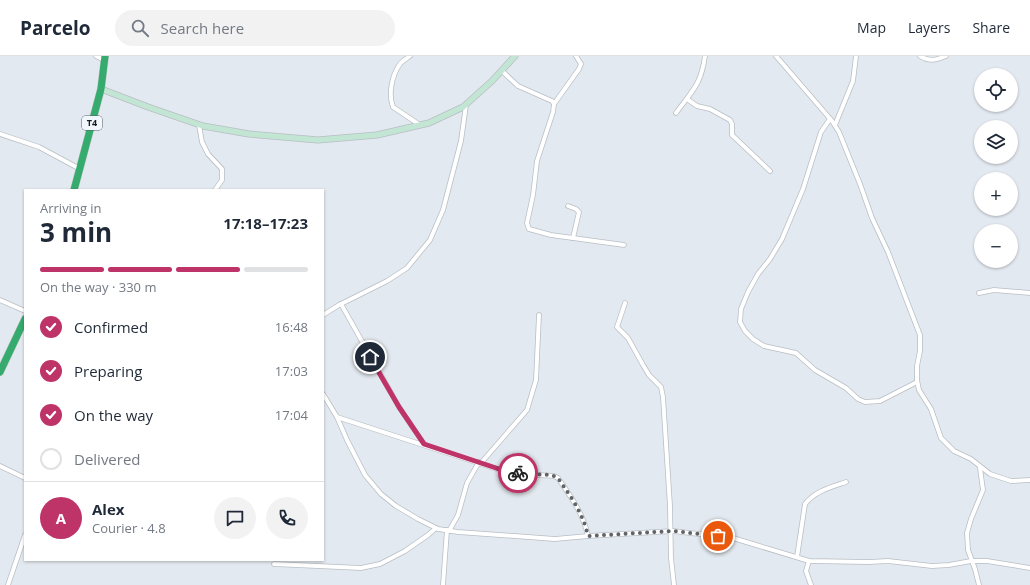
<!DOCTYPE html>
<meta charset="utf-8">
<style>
body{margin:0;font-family:"Open Sans",sans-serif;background:#f2f2f3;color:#1f2937;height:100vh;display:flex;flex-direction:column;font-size:15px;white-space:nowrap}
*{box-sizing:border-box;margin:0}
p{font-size:13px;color:#747a83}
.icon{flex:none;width:22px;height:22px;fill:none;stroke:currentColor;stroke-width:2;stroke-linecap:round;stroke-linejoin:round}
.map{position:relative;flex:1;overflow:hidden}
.side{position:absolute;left:24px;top:133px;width:300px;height:372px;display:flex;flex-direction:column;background:#fff;border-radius:0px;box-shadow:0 1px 3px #0004}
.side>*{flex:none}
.controls{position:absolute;left:974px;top:12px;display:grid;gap:8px}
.controls a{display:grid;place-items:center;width:44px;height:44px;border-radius:50%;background:#fff;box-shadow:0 1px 3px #0004;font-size:20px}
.pin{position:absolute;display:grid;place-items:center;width:34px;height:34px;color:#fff;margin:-17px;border:2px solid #fff;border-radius:50%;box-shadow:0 1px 4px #0007}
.courier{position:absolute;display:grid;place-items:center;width:40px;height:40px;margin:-20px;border:3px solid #be3368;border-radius:50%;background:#fff;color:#222;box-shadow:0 1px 5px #0007}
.summary em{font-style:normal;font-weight:700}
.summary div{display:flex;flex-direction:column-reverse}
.summary{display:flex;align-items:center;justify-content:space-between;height:68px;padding:0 16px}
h1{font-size:26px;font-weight:700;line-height:30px}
.bar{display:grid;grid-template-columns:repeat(4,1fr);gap:6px 4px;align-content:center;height:48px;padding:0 16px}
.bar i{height:5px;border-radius:3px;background:#e0e1e3}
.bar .selected{background:#be3368}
.bar p{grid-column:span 4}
.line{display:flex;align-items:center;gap:10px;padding:0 16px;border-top:1px solid #e0e1e3}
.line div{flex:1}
.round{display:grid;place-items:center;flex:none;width:42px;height:42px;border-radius:21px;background:#f2f2f3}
ol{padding:0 16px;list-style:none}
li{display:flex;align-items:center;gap:12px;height:44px}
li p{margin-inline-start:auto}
li .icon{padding:4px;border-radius:50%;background:#be3368;color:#fff;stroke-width:4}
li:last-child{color:#747a83}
li i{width:22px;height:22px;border:2px solid #e0e1e3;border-radius:50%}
header{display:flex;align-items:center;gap:24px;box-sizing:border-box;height:56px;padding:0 20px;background:#fff;border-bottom:1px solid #e0e1e3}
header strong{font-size:19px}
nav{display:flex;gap:22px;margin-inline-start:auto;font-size:14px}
.search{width:280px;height:36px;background:#f2f2f3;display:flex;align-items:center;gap:10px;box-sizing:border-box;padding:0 14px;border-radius:22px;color:#747a83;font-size:15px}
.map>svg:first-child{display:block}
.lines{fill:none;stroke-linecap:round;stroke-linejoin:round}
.street-casing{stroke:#b8bec4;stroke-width:5.5}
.secondary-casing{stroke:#b8bec4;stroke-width:7}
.highway-casing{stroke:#c3c4c5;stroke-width:8}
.street{stroke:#fff;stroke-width:4}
.secondary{stroke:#c2e6d3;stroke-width:5.5}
.highway{stroke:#35ab6d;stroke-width:7}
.done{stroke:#606468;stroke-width:4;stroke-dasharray:0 7.2}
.route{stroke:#be3368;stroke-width:5}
.labels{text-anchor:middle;stroke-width:3.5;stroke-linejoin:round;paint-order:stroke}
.shield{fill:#f1f7fd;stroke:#5a5e62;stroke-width:1}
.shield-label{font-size:9px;font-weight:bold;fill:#1a1d1f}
</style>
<header>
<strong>Parcelo</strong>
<div class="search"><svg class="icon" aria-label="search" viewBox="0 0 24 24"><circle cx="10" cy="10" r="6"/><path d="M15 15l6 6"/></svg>Search here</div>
<nav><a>Map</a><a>Layers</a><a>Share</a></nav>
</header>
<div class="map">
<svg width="1030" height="529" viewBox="0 0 1030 529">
<rect width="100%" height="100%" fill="#e3e9f0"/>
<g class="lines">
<g class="street-casing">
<g id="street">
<path d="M96 0 104 4"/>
<path d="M410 0C406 3 402 5 400 8 392 19 388 38 393 51L420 69"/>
<path d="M776 0 832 65 839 76 860 128 872 162 888 196 920 279V295L917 310V324L919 334 931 353 941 382 954 395 971 403 990 418 1011 425 1030 424"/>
<path d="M920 0C929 6 937 4 946 0"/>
<path d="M502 15 518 30 552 45 554 48 553 56 537 105 533 139 527 167 529 173 551 179 624 189"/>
<path d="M687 43 697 50 710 53 730 64 732 68V79L770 115"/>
<path d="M554 48 579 13 581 8 576 0"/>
<path d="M676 57C692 35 701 29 705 0"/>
<path d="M830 63 821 76 803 133 782 183 770 203 758 218 748 236 741 253 740 266 745 275 753 283 764 290 796 297 815 314 846 332 858 343 865 346 880 345 917 326"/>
<path d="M199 69 202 86 208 98 222 113V124L215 134"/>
<path d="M835 69 853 25 856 0"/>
<path d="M0 78 39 91 80 113"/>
<path d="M568 150 576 153 579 156 573 182"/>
<path d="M979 237 994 234 1030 237"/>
<path d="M0 244 25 255"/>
<path d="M625 247 617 271 628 282 643 309 649 319 661 331 663 341 670 450 671 502 674 529"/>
<path d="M341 248 399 351 424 388"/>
<path d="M323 259 339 249 387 225 407 212 430 184 443 154 461 85 466 49"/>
<path d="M323 338 337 361 347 384 365 419 381 438 396 450 418 463 438 473 458 476 555 483 588 480 673 475 733 482 809 505 869 506 888 505 932 510 949 509 971 505H987L1030 512"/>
<path d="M337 361 509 417 554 420 558 422C571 441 583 457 588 480"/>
<path d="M481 407 527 354 536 324 539 259"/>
<path d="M0 410 25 422"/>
<path d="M449 475 458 459 467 427 479 406"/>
<path d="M797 501 805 448C815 435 831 431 846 426"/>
<path d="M809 505 806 515 811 529"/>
<path d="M274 508 361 512 380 508 405 495 428 479 436 472"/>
<path d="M8 529 25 479"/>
<path d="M443 529 447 474"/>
<path d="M979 529 975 513 968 494 967 477 971 463 983 434 980 412"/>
</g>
</g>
<g class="secondary-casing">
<path id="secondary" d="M101 33 148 51 203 70 249 78 318 84 377 79 429 67 463 51 492 25 515 0"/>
</g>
<g class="highway-casing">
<g id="highway">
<path d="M74 134 101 33 105 0"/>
<path d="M0 316 25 263"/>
</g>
</g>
<use href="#street" class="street"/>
<use href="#secondary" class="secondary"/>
<use href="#highway" class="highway"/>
</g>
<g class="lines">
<path class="done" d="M518 417 549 419 554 420 558 422C571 441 583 457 588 480L673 475 718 480"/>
<path class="route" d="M370 301 399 351 424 388 508 416 518 417"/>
</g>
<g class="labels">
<rect class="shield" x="82" y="60" width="20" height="14" rx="3"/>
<g class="shield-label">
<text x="92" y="70">T4</text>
</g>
</g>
</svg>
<div class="controls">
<a><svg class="icon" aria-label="locate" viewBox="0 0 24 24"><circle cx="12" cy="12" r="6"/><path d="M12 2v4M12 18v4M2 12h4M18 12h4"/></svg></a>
<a><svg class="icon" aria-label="layers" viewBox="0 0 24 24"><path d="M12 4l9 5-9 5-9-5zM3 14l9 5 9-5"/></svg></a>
<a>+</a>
<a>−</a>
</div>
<div class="pin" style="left:718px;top:480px;background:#ea580c"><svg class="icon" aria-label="bag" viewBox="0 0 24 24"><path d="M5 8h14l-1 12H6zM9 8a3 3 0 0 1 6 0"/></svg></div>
<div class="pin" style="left:370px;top:301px;background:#1f2937"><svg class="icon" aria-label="home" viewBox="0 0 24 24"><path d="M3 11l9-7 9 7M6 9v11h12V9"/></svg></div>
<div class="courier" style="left:518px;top:417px"><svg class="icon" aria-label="bike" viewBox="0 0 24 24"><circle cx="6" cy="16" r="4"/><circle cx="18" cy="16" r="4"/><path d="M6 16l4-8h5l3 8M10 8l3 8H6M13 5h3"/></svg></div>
<section class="side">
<div class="summary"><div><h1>3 min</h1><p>Arriving in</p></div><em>17:18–17:23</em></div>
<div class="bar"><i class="selected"></i><i class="selected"></i><i class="selected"></i><i></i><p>On the way · 330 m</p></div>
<ol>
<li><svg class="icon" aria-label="check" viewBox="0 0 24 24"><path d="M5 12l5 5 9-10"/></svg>Confirmed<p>16:48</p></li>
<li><svg class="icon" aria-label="check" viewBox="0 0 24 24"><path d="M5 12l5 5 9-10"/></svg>Preparing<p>17:03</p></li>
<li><svg class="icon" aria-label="check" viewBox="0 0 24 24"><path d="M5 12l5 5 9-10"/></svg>On the way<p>17:04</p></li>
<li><i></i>Delivered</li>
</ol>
<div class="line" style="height:72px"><b class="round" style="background:#be3368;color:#fff">A</b><div><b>Alex</b><p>Courier · 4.8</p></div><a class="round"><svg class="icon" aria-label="chat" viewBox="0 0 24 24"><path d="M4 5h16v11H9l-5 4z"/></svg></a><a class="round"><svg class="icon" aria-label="phone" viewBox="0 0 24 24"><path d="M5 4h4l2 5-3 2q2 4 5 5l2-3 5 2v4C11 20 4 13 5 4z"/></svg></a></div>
</section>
</div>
